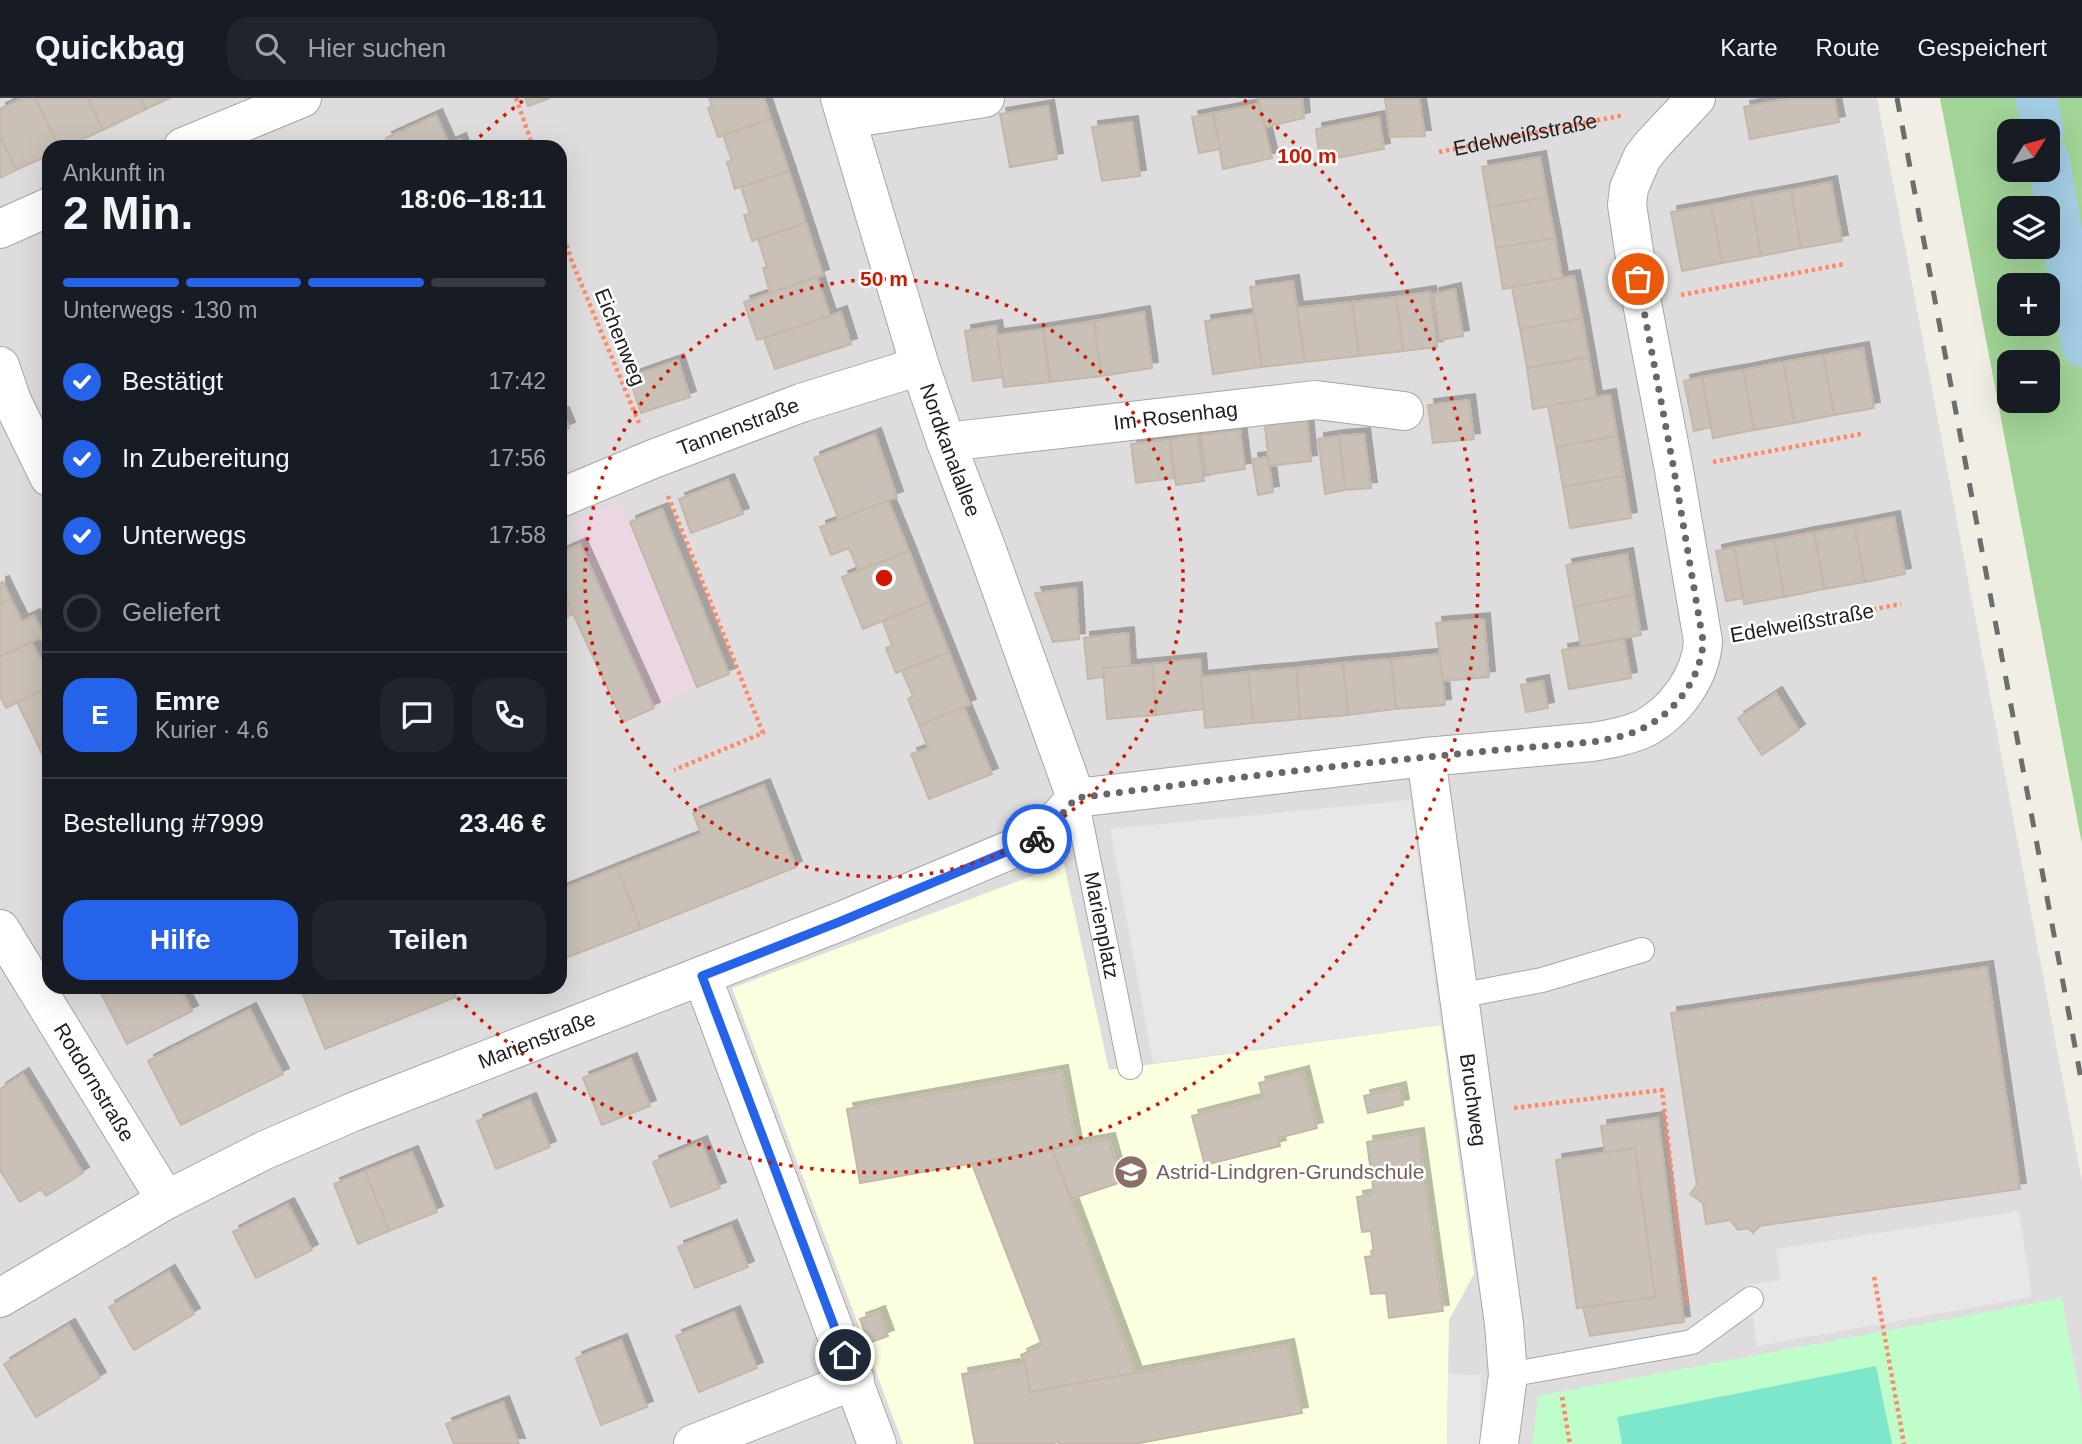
<!DOCTYPE html>
<html lang="de">
<meta charset="utf-8">
<style>
body{margin:0;font-family:Helvetica,sans-serif;background:#20242c;color:#f1f3f6;height:100vh;display:flex;flex-direction:column;font-size:26px;white-space:nowrap}
*{box-sizing:border-box;margin:0}
p{font-size:23px;color:#9ea1a6}
.icon{flex:none;width:38px;height:38px;fill:none;stroke:currentColor;stroke-width:2;stroke-linecap:round;stroke-linejoin:round}
.map{position:relative;flex:1;overflow:hidden}
.panel{position:absolute;left:42px;top:42px;width:525px;height:854px;display:flex;flex-direction:column;background:#171b24;border-radius:21px;box-shadow:0 7px 28px #0002}
.panel>*{flex:none}
.needle{width:46px;rotate:53deg}
.tools{position:absolute;left:1997px;top:21px;display:grid;gap:14px}
.tools a{display:grid;place-items:center;width:63px;height:63px;border-radius:14px;background:#171b24;box-shadow:0 7px 28px #0002;font-size:35px}
.pin{position:absolute;display:grid;place-items:center;width:60px;height:60px;color:#fff;margin:-30px;border:4px solid #fff;border-radius:50%;box-shadow:0 2px 7px #0007}
.courier{position:absolute;display:grid;place-items:center;width:70px;height:70px;margin:-35px;border:5px solid #2563eb;border-radius:50%;background:#fff;color:#222;box-shadow:0 2px 9px #0007}
.head em{font-style:normal;font-weight:700}
.head div{display:flex;flex-direction:column-reverse}
.head{display:flex;align-items:center;justify-content:space-between;height:119px;padding:0 21px}
h1{font-size:46px;font-weight:700;line-height:52px}
.bar{display:grid;grid-template-columns:repeat(4,1fr);gap:10px 7px;align-content:center;height:84px;padding:0 21px}
.bar i{height:9px;border-radius:5px;background:#363941}
.bar .active{background:#2563eb}
.bar p{grid-column:span 4}
.line{display:flex;align-items:center;gap:18px;padding:0 21px;border-top:2px solid #363941}
.line div{flex:1}
.round{display:grid;place-items:center;flex:none;width:74px;height:74px;border-radius:21px;background:#20242c}
ol{padding:0 21px;list-style:none}
li{display:flex;align-items:center;gap:21px;height:77px}
li p{margin-inline-start:auto}
li .icon{padding:7px;border-radius:50%;background:#2563eb;color:#fff;stroke-width:4}
li:last-child{color:#9ea1a6}
li i{width:38px;height:38px;border:4px solid #363941;border-radius:50%}
.primary-button{display:flex;gap:14px;margin-top:auto;padding:14px 21px}
.primary-button a{flex:1;height:80px;border-radius:21px;background:#2563eb;color:#fff;font-size:28px;font-weight:700;line-height:80px;text-align:center}
.primary-button a+a{background:#20242c;color:#f1f3f6}
header{display:flex;align-items:center;gap:42px;box-sizing:border-box;height:98px;padding:0 35px;background:#171b24;border-bottom:2px solid #363941}
header strong{font-size:33px}
nav{display:flex;gap:38px;margin-inline-start:auto;font-size:24px}
.search{width:490px;height:63px;background:#20242c;display:flex;align-items:center;gap:18px;box-sizing:border-box;padding:0 24px;border-radius:21px;color:#9ea1a6;font-size:26px}
.map>svg:first-child{display:block}
.residential{fill:#dedcdc;fill-rule:evenodd}
.industrial{fill:#ebd6e4}
.education{fill:#fbffe0}
.forest{fill:#a1d496;fill-rule:evenodd}
.park{fill:#bffecb}
.pitch{fill:#7ce7ca}
.parking{fill:#e7e7e7}
.lines{fill:none;stroke-linecap:round;stroke-linejoin:round}
.canal{stroke:#a1cce2;stroke-width:42}
.building{fill:#c9c1b7;stroke:#c4b7a6;stroke-width:2;filter:url(#shadow)}
.lane-casing{stroke:#a6a6a6;stroke-width:26}
.street-casing{stroke:#a6a6a6;stroke-width:40}
.path{stroke:#ff8968;stroke-width:4.5;stroke-dasharray:3.5 3.5;stroke-linecap:butt}
.lane{stroke:#fff;stroke-width:24}
.street{stroke:#fff;stroke-width:38}
.rail{stroke:#6d6d6d;stroke-width:5;stroke-dasharray:14 14;stroke-linecap:butt}
.done{stroke:#686764;stroke-width:7;stroke-dasharray:0 12.6}
.route{stroke:#2563eb;stroke-width:9}
.ring{fill:none;stroke:#cf1800;stroke-width:3.5;stroke-dasharray:3.5 7}
.labels{text-anchor:middle;stroke-width:5;stroke-linejoin:round;paint-order:stroke}
.street-label{font-size:21px;fill:#1f1f1f;stroke:#fff}
.education-label{font-size:21px;fill:#785e54;stroke:#fff;text-anchor:start}
.centre{fill:#cf1800;stroke:#fff;stroke-width:3.5}
.ring-label{font-size:21px;text-anchor:middle;font-weight:bold;fill:#cf1800;stroke:#fff;stroke-width:5;stroke-linejoin:round;paint-order:stroke}
</style>
<header>
<strong>Quickbag</strong>
<div class="search"><svg class="icon" aria-label="search" viewBox="0 0 24 24"><circle cx="10" cy="10" r="6"/><path d="M15 15l6 6"/></svg>Hier suchen</div>
<nav><a>Karte</a><a>Route</a><a>Gespeichert</a></nav>
</header>
<div class="map">
<svg width="2082" height="1346" viewBox="0 0 2082 1346">
<defs>
<filter id="shadow"><feDropShadow dx="6" dy="-6" stdDeviation="0" flood-color="#0004"/></filter>
</defs>
<rect width="100%" height="100%" fill="#f1eee5"/>
<path class="residential" d="M0 0H1877L2082 1084V1346H0ZM49 49H560V889H49Z"/>
<path class="industrial" d="M622 403 697 589 654 610 570 424Z"/>
<path class="education" d="M1064 766 1109 972 1441 927 1474 1176 1449 1222 1447 1346H903L732 890Z"/>
<path class="forest" d="M1940 0H2082V746ZM2009 33H2048V72H2009ZM2009 110H2048V149H2009ZM2009 187H2048V226H2009ZM2009 264H2048V303H2009Z"/>
<path class="park" d="M2062 1200 2082 1308V1346H1532L1538 1298Z"/>
<path class="pitch" d="M1876 1268 1892 1346H1622L1617 1319Z"/>
<g class="parking">
<path d="M1410 702 1441 927 1153 965 1110 731Z"/>
<path d="M2019 1113 2032 1199 1757 1248 1748 1187 1781 1182 1776 1151Z"/>
<path d="M1448 1276 1481 1277 1480 1346H1447Z"/>
</g>
<g class="lines">
<g class="canal">
<path d="M2036 0 2043 33"/>
<path d="M2048 60 2082 248"/>
</g>
</g>
<g class="building">
<path d="M23 0H35L59 49H49V57L16 72 0 38V11Z"/>
<path d="M35 0H88L103 32 65 49H59Z"/>
<path d="M88 0H141L146 11 103 32Z"/>
<path d="M141 0H170L146 11Z"/>
<path d="M525 0H550L528 8Z"/>
<path d="M709 0H764L771 21 718 39 708 10 712 8Z"/>
<path d="M1258 0H1302L1304 20 1265 29Z"/>
<path d="M1385 0H1419L1425 38 1390 39Z"/>
<path d="M1791 0H1834L1839 24 1750 41 1744 9Z"/>
<path d="M1259 6 1272 60 1223 71 1213 15Z"/>
<path d="M1048 8 1057 61 1010 69 1000 16Z"/>
<path d="M1213 15 1220 51 1199 55 1192 19Z"/>
<path d="M436 17 449 46 460 41 463 49H391L386 40Z"/>
<path d="M1379 19 1384 51 1320 63 1316 31Z"/>
<path d="M771 21 789 73 735 91 727 64 732 63 723 37Z"/>
<path d="M1132 24 1140 78 1102 83 1092 29Z"/>
<path d="M0 38 16 72 0 80Z"/>
<path d="M1540 59 1547 99 1489 109 1482 69Z"/>
<path d="M789 73 806 125 752 143 744 117 750 116 741 89Z"/>
<path d="M1831 84 1842 143 1801 150 1791 92Z"/>
<path d="M1791 92 1801 150 1761 158 1751 99Z"/>
<path d="M1547 99 1555 140 1496 150 1489 109Z"/>
<path d="M1751 99 1761 158 1722 165 1711 107Z"/>
<path d="M1711 107 1722 165 1682 173 1671 114Z"/>
<path d="M806 125 823 177 770 195 763 170 767 169 758 141Z"/>
<path d="M1555 140 1562 180 1503 191 1496 150Z"/>
<path d="M1574 178 1582 220 1520 231 1512 189Z"/>
<path d="M817 179 830 218 757 242 744 204Z"/>
<path d="M1293 183 1305 264 1262 269 1250 189Z"/>
<path d="M1455 191 1463 238 1440 242 1433 196Z"/>
<path d="M1430 194 1437 249 1403 253 1396 199Z"/>
<path d="M1396 199 1403 253 1359 258 1352 204Z"/>
<path d="M1352 204 1359 258 1305 264 1297 210Z"/>
<path d="M841 214 851 246 775 271 764 240Z"/>
<path d="M1144 214 1152 270 1101 278 1094 223Z"/>
<path d="M1254 216 1262 269 1213 276 1205 223Z"/>
<path d="M1582 220 1589 259 1527 270 1520 231Z"/>
<path d="M1094 223 1101 278 1050 284 1043 231Z"/>
<path d="M996 228 1004 279 973 283 965 233Z"/>
<path d="M1043 231 1050 284 1004 289 997 237Z"/>
<path d="M1863 250 1874 310 1834 317 1823 257Z"/>
<path d="M1823 257 1834 317 1794 325 1783 264Z"/>
<path d="M1589 259 1596 300 1533 311 1527 270Z"/>
<path d="M678 262 690 299 641 315 629 279Z"/>
<path d="M1783 264 1794 325 1754 332 1743 272Z"/>
<path d="M1743 272 1754 332 1713 340 1702 279Z"/>
<path d="M1702 279 1711 329 1694 333 1684 283Z"/>
<path d="M1610 297 1617 338 1556 349 1548 308Z"/>
<path d="M1469 302 1474 341 1433 345 1428 307Z"/>
<path d="M563 315 569 330 560 334V316Z"/>
<path d="M1307 323 1311 363 1269 368 1265 327Z"/>
<path d="M1240 332 1245 371 1206 377 1201 337Z"/>
<path d="M875 336 897 399 839 422 814 360Z"/>
<path d="M1364 336 1371 390 1345 392 1339 338Z"/>
<path d="M1198 337 1204 383 1176 387 1170 341Z"/>
<path d="M1339 338 1345 392 1325 396 1318 341Z"/>
<path d="M1617 338 1624 378 1563 389 1556 349Z"/>
<path d="M1170 341 1174 380 1136 385 1131 346Z"/>
<path d="M1268 359 1273 394 1258 397 1252 361Z"/>
<path d="M1624 378 1631 420 1570 430 1563 389Z"/>
<path d="M728 382 743 416 691 435 679 401Z"/>
<path d="M888 402 909 453 859 473 849 450 831 457 820 429Z"/>
<path d="M662 411 729 576 697 589 630 424Z"/>
<path d="M1894 419 1905 476 1865 484 1854 427Z"/>
<path d="M1854 427 1865 484 1824 491 1814 434Z"/>
<path d="M1814 434 1824 491 1784 499 1774 442Z"/>
<path d="M1774 442 1784 499 1744 506 1734 449Z"/>
<path d="M580 446 654 610 623 624 560 487V455Z"/>
<path d="M1734 449 1743 500 1726 503 1716 453Z"/>
<path d="M909 453 929 504 863 531 842 479Z"/>
<path d="M1627 456 1634 497 1574 509 1566 467Z"/>
<path d="M3 484 11 501 0 506V485Z"/>
<path d="M560 487 573 516 560 522Z"/>
<path d="M1076 490 1079 541 1053 544 1035 495Z"/>
<path d="M1634 497 1641 537 1581 548 1574 509Z"/>
<path d="M11 501 22 523 34 517 44 538 0 559V506Z"/>
<path d="M929 504 949 554 896 575 886 550 892 548 883 523Z"/>
<path d="M1484 521 1489 579 1443 583 1436 525Z"/>
<path d="M1128 535 1130 568 1103 570 1104 579 1088 581 1084 540Z"/>
<path d="M1624 541 1631 580 1569 591 1562 552Z"/>
<path d="M32 544 45 571 49 569V589L6 610 0 598V559Z"/>
<path d="M949 554 970 607 919 627 908 601 913 598 902 573Z"/>
<path d="M1440 556 1445 607 1396 611 1391 561Z"/>
<path d="M1200 561 1204 611 1156 617 1152 566Z"/>
<path d="M1391 561 1396 611 1348 617 1343 565Z"/>
<path d="M1343 565 1348 617 1300 621 1296 570Z"/>
<path d="M1152 566 1156 617 1107 621 1103 570Z"/>
<path d="M1296 570 1300 621 1253 625 1248 574Z"/>
<path d="M1248 574 1253 625 1205 630 1201 579Z"/>
<path d="M1543 583 1548 610 1526 614 1521 587Z"/>
<path d="M49 589V642L38 647 17 604Z"/>
<path d="M1776 595 1799 632 1762 657 1738 620Z"/>
<path d="M964 609 992 676 929 701 911 656 928 650 919 627Z"/>
<path d="M49 642V671L38 647Z"/>
<path d="M764 687 796 769 641 831 617 769 701 736 693 715Z"/>
<path d="M617 769 641 831 560 862V792Z"/>
<path d="M1987 869 2020 1091 1759 1128 1753 1135 1748 1130 1738 1132 1730 1122 1706 1126 1703 1105 1690 1096 1697 1087 1671 915Z"/>
<path d="M98 889H180L192 913 127 946Z"/>
<path d="M300 889H452L456 899 325 951Z"/>
<path d="M250 911 283 976 181 1027 148 963Z"/>
<path d="M631 961 650 1008 602 1027 583 980Z"/>
<path d="M1062 973 1076 1047 860 1085 847 1011Z"/>
<path d="M1303 974 1317 1030 1278 1040 1280 1048 1205 1067 1192 1018 1263 1000 1259 985Z"/>
<path d="M23 976 83 1075 46 1098 41 1091 20 1104 0 1072V991Z"/>
<path d="M1400 990 1403 1007 1368 1015 1364 998Z"/>
<path d="M530 1001 550 1049 496 1071 477 1023Z"/>
<path d="M1658 1020 1684 1224 1590 1238 1583 1209 1655 1199 1635 1050 1605 1055 1601 1028Z"/>
<path d="M1418 1036 1443 1213 1389 1220 1386 1195 1371 1196 1365 1159 1374 1158 1371 1133 1362 1134 1357 1099 1374 1096 1367 1044Z"/>
<path d="M1109 1041 1121 1084 1071 1101 1052 1051Z"/>
<path d="M701 1044 720 1090 671 1109 653 1064Z"/>
<path d="M1635 1050 1655 1199 1577 1210 1556 1062Z"/>
<path d="M1052 1051 1136 1275 1030 1294 1025 1265 1021 1257 1042 1247 972 1066Z"/>
<path d="M412 1054 437 1114 389 1133 365 1073Z"/>
<path d="M365 1073 389 1133 358 1146 334 1086Z"/>
<path d="M288 1106 312 1152 256 1180 233 1134Z"/>
<path d="M731 1128 748 1169 695 1190 678 1149Z"/>
<path d="M169 1173 194 1216 134 1252 109 1209Z"/>
<path d="M734 1214 757 1270 699 1294 676 1238Z"/>
<path d="M879 1214 888 1238 869 1245 860 1221Z"/>
<path d="M69 1227 100 1280 36 1319 4 1266Z"/>
<path d="M621 1242 647 1309 601 1327 576 1260Z"/>
<path d="M1288 1247 1302 1315 1134 1346H1059V1344L1049 1346H975L962 1276 1025 1265 1030 1294Z"/>
<path d="M503 1304 519 1346H454L446 1326Z"/>
</g>
<g class="lines">
<g class="lane-casing">
<g id="lane">
<path id="s2" d="M1076 700 1130 969"/>
<path d="M1458 898 1542 882 1642 852"/>
<path d="M1508 1277 1692 1244 1751 1201"/>
</g>
</g>
<g class="street-casing">
<g id="street">
<path id="s3" d="M840 0 920 268 946 344 986 449 1076 700"/>
<path d="M846 21 985 0"/>
<path d="M183 49 302 0"/>
<path d="M0 131 49 109"/>
<path d="M0 268 12 303 49 379"/>
<path id="s4" d="M946 344 1316 302 1404 313"/>
<path id="s5" d="M560 400 653 361 801 305 920 268"/>
<path id="s6" d="M1426 659 1504 1226 1508 1277 1499 1346"/>
<path d="M1076 700 1426 659 1592 644C1610 641 1628 638 1645 630 1676 613 1701 578 1703 543L1674 372 1642 205 1627 107 1629 90 1642 60 1651 48 1696 0"/>
<path id="s7" d="M0 831 166 1102"/>
<path d="M702 878 877 1346"/>
<path id="s8" d="M0 1200 166 1102 265 1052 353 1014 839 824 1043 738 1076 700"/>
<path d="M693 1346 855 1282"/>
</g>
</g>
<g class="path">
<path d="M516 0 533 49"/>
<path id="s1" d="M1439 54 1624 17"/>
<path d="M560 127 571 161 639 325"/>
<path d="M1681 197 1844 166"/>
<path d="M1713 364 1861 336"/>
<path d="M668 398 763 635 674 672"/>
<path d="M1742 536 1901 506"/>
<path d="M1514 1010 1662 992 1687 1207"/>
<path d="M1874 1179 1904 1346"/>
<path d="M1562 1299 1570 1346"/>
</g>
<use href="#lane" class="lane"/>
<use href="#street" class="street"/>
<path class="rail" d="M1897 0 2082 986"/>
</g>
<g class="lines">
<path class="done" d="M1037 741 1043 738 1076 700C1193 685 1311 670 1428 659 1467 655 1506 651 1544 648 1577 645 1613 645 1643 630 1675 615 1702 579 1703 543L1674 372 1638 181"/>
<path class="route" d="M845 1257 702 878 839 824 1037 741"/>
</g>
<g class="ring">
<circle cx="884" cy="480" r="299"/>
<path d="M472 46A598 598 0 0 1 524 2M1244 2A598 598 0 1 1 450 892"/>
</g>
<defs>
<g id="school-disc" transform="scale(1.75)"><circle r="9.5" fill="#8d6e63" stroke="#fff"/><path d="M0-5L7-2L0 1L-7-2ZM-4 1L0 2.5L4 1V4Q0 6-4 4Z" fill="#fff"/></g>
</defs>
<g fill-rule="evenodd">
<use href="#school-disc" x="1131" y="1074"/>
</g>
<g class="labels">
<g class="street-label">
<text dy="7" stroke="none"><textPath href="#s1" startOffset="88">Edelweißstraße</textPath></text>
<text transform="translate(620 239) rotate(68)" y="7">Eichenweg</text>
<text dy="7" stroke="none"><textPath href="#s4" startOffset="231">Im Rosenhag</textPath></text>
<text dy="7" stroke="none"><textPath href="#s5" startOffset="192">Tannenstraße</textPath></text>
<text dy="7" stroke="none"><textPath href="#s3" startOffset="369">Nordkanalallee</textPath></text>
<text transform="translate(1802 525) rotate(-10)" y="7">Edelweißstraße</text>
<text dy="7" stroke="none"><textPath href="#s2" startOffset="130">Marienplatz</textPath></text>
<text dy="7" stroke="none"><textPath href="#s8" startOffset="597">Marienstraße</textPath></text>
<text dy="7" stroke="none"><textPath href="#s7" startOffset="180">Rotdornstraße</textPath></text>
<text dy="7" stroke="none"><textPath href="#s6" startOffset="346">Bruchweg</textPath></text>
</g>
<g class="education-label">
<text x="1156" y="1081">Astrid-Lindgren-Grundschule</text>
</g>
</g>
<circle cx="884" cy="480" r="10" class="centre"/>
<g class="ring-label">
<text x="1307" y="65">100 m</text>
<text x="884" y="188">50 m</text>
</g>
</svg>
<div class="tools">
<a><svg class="needle" viewBox="-14 -14 28 28"><path d="M0-13l5 13h-10z" fill="#e53935"/><path d="M0 13l5-13h-10z" fill="#9ea1a6"/></svg></a>
<a><svg class="icon" aria-label="layers" viewBox="0 0 24 24"><path d="M12 4l9 5-9 5-9-5zM3 14l9 5 9-5"/></svg></a>
<a>+</a>
<a>−</a>
</div>
<div class="pin" style="left:1638px;top:181px;background:#ea580c"><svg class="icon" aria-label="bag" viewBox="0 0 24 24"><path d="M5 8h14l-1 12H6zM9 8a3 3 0 0 1 6 0"/></svg></div>
<div class="pin" style="left:845px;top:1257px;background:#1f2937"><svg class="icon" aria-label="home" viewBox="0 0 24 24"><path d="M3 11l9-7 9 7M6 9v11h12V9"/></svg></div>
<div class="courier" style="left:1037px;top:741px"><svg class="icon" aria-label="bike" viewBox="0 0 24 24"><circle cx="6" cy="16" r="4"/><circle cx="18" cy="16" r="4"/><path d="M6 16l4-8h5l3 8M10 8l3 8H6M13 5h3"/></svg></div>
<section class="panel">
<div class="head"><div><h1>2 Min.</h1><p>Ankunft in</p></div><em>18:06–18:11</em></div>
<div class="bar"><i class="active"></i><i class="active"></i><i class="active"></i><i></i><p>Unterwegs · 130 m</p></div>
<ol>
<li><svg class="icon" aria-label="check" viewBox="0 0 24 24"><path d="M5 12l5 5 9-10"/></svg>Bestätigt<p>17:42</p></li>
<li><svg class="icon" aria-label="check" viewBox="0 0 24 24"><path d="M5 12l5 5 9-10"/></svg>In Zubereitung<p>17:56</p></li>
<li><svg class="icon" aria-label="check" viewBox="0 0 24 24"><path d="M5 12l5 5 9-10"/></svg>Unterwegs<p>17:58</p></li>
<li><i></i>Geliefert</li>
</ol>
<div class="line" style="height:126px"><b class="round" style="background:#2563eb;color:#fff">E</b><div><b>Emre</b><p>Kurier · 4.6</p></div><a class="round"><svg class="icon" aria-label="chat" viewBox="0 0 24 24"><path d="M4 5h16v11H9l-5 4z"/></svg></a><a class="round"><svg class="icon" aria-label="phone" viewBox="0 0 24 24"><path d="M5 4h4l2 5-3 2q2 4 5 5l2-3 5 2v4C11 20 4 13 5 4z"/></svg></a></div>
<div class="line" style="height:91px"><div>Bestellung #7999</div><b>23.46 €</b></div>
<div class="primary-button"><a>Hilfe</a><a>Teilen</a></div>
</section>
</div>
